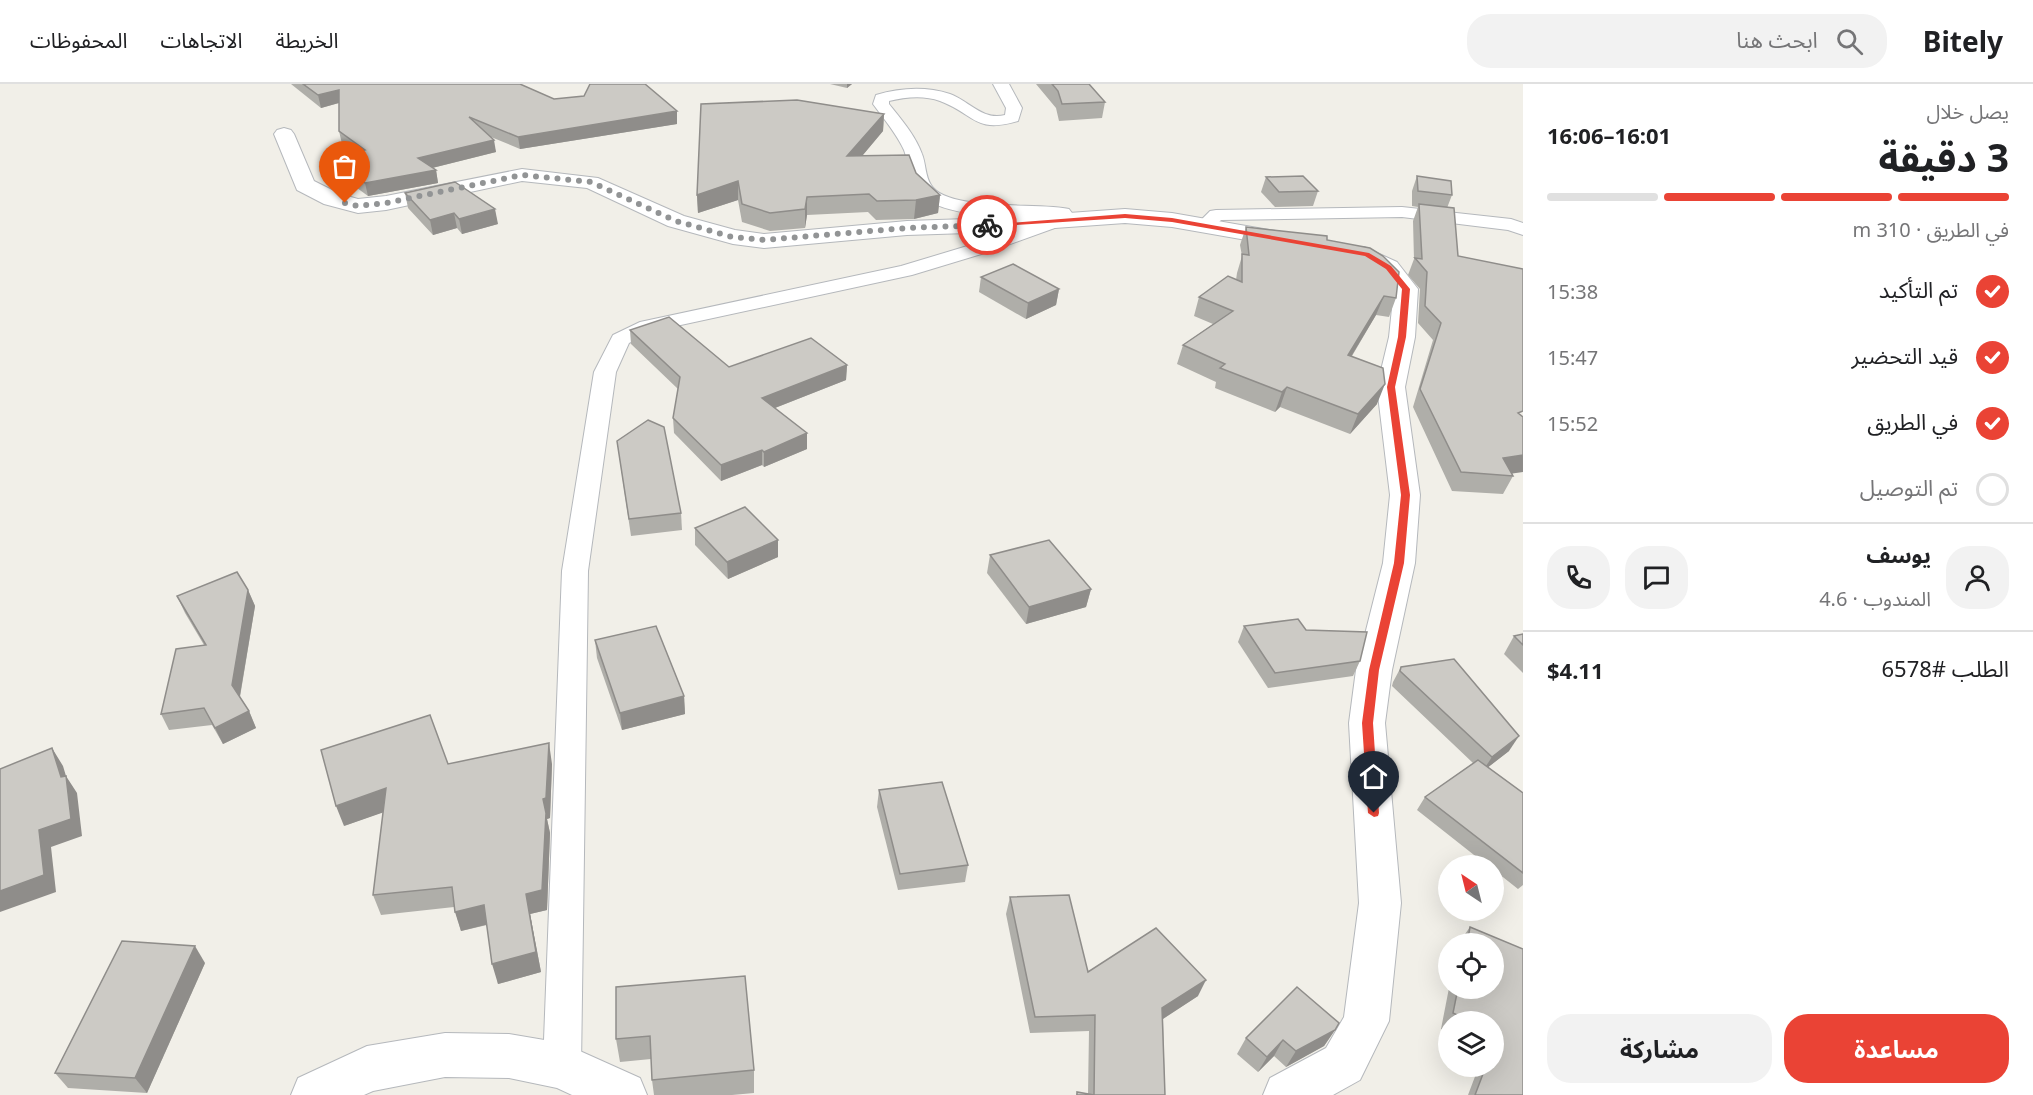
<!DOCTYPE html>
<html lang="ar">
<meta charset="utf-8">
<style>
body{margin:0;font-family:"Noto Sans","Noto Sans Arabic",sans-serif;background:#f2f2f2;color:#202124;direction:rtl;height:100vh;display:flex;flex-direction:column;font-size:22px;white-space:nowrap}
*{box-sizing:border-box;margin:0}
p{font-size:20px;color:#757577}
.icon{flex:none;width:33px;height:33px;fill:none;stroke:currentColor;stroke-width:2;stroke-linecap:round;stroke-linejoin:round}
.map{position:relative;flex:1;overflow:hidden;direction:ltr}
.panel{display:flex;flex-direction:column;background:#fff;width:510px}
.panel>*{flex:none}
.needle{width:39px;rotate:325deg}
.buttons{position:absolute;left:1438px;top:771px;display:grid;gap:12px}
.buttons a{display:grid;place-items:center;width:66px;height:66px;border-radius:50%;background:#fff;box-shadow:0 6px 24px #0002;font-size:30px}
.pin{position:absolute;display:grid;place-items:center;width:51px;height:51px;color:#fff;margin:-62px -26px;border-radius:50% 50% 50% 0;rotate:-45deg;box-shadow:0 0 6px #0007}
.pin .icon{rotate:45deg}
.courier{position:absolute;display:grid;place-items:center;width:60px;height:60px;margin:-30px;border:4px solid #ea4335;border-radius:50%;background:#fff;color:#222;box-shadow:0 2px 8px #0007}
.headline em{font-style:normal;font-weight:700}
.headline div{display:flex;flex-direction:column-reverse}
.headline{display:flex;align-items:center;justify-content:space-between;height:102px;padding:0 24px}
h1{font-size:39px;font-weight:700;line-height:45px}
.bar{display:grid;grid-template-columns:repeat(4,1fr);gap:9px 6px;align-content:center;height:72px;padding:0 24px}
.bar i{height:8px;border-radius:4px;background:#e0e0e0}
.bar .current{background:#ea4335}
.bar p{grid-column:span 4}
.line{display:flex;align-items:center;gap:15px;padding:0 24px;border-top:2px solid #e0e0e0}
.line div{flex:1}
.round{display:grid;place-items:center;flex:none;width:63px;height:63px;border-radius:24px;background:#f2f2f2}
ol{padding:0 24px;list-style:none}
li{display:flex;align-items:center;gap:18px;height:66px}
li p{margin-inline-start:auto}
li .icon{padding:6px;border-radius:50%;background:#ea4335;color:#fff;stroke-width:4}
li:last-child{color:#757577}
li i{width:33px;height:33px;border:3px solid #e0e0e0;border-radius:50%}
.cta{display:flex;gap:12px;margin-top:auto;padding:12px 24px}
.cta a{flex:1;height:69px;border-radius:24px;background:#ea4335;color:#fff;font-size:24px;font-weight:700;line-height:69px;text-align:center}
.cta a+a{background:#f2f2f2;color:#202124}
header{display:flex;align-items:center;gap:36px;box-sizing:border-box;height:84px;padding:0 30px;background:#fff;border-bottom:2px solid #e0e0e0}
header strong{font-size:28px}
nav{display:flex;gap:33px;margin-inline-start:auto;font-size:21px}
.search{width:420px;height:54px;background:#f2f2f2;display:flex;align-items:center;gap:15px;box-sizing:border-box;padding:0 21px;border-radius:24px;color:#757577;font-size:22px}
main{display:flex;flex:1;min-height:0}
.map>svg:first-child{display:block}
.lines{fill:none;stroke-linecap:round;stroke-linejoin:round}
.minor-casing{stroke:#b5b8bc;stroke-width:2}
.tertiary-casing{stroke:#b5b8bc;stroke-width:2}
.minor{fill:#fff;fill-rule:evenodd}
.tertiary{fill:#fff;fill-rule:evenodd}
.wall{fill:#afaea9}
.shaded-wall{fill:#8f8d8a}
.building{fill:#cccac5;stroke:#8f8d8a;stroke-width:1.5}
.route{fill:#ea4335}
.done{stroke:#929495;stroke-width:6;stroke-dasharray:0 10.8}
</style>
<header>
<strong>Bitely</strong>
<div class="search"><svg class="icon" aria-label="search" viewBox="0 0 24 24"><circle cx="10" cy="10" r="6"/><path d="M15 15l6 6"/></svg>ابحث هنا</div>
<nav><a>الخريطة</a><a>الاتجاهات</a><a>المحفوظات</a></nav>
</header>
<main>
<section class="panel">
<div class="headline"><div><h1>3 دقيقة</h1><p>يصل خلال</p></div><em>16:01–16:06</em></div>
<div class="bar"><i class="current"></i><i class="current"></i><i class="current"></i><i></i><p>في الطريق · 310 m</p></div>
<ol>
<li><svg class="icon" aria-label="check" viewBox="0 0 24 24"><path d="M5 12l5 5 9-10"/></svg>تم التأكيد<p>15:38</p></li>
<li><svg class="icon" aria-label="check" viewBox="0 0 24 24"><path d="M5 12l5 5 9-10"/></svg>قيد التحضير<p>15:47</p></li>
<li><svg class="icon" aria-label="check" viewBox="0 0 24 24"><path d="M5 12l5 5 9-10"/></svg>في الطريق<p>15:52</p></li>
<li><i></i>تم التوصيل</li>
</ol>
<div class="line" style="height:108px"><a class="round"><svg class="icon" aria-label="person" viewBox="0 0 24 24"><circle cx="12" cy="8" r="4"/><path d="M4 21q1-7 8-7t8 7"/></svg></a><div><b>يوسف</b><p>المندوب · 4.6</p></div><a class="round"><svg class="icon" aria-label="chat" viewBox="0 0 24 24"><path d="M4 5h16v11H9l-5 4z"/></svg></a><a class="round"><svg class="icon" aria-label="phone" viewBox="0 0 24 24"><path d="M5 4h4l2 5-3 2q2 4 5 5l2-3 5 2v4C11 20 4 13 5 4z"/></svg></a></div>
<div class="line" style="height:78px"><div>الطلب #6578</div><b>$4.11</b></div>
<div class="cta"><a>مساعدة</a><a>مشاركة</a></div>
</section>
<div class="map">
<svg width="1523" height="1011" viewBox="0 0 1523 1011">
<rect width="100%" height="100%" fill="#f1efe8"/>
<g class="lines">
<g class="minor-casing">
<g id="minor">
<path d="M993 0H1009L1022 24 1018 37C974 50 975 30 940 17 924 11 905 13 889 17V20C901 35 915 51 922 70 926 80 925 92 931 101 947 128 1040 118 1069 125L1072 129 1064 134 1066 137 1063 141 988 168 912 191 653 247 629 259 616 288 588 487 581 982 576 995 562 1001 548 995 543 982 562 487 594 288 613 251 640 238 901 182 974 160 1049 134C1016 133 936 135 916 106 908 94 909 79 904 66 896 49 884 35 873 20L876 11C900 4 925 2 950 10 969 17 983 37 1005 31L1006 24Z"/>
<path d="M1402 123 1511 135 1523 139V151L1508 146 1402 133 1221 136C1213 144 1209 149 1197 146L1195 142 1210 127 1216 126Z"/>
</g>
</g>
<g class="tertiary-casing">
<g id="tertiary">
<path d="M284 44 291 46 294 50 314 97 340 110 358 115 386 112 522 85 598 94 684 132 735 146 764 150 907 137 998 134 1125 125 1172 129 1287 149 1295 151 1298 156 1295 161 1287 163 1172 143 1125 139 998 148 907 151 764 164 733 160 668 142 587 104 522 97 386 126 358 129 324 120 297 106 274 50 277 46Z"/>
<path d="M1364 163 1397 178 1418 205 1415 253 1405 303 1420 411 1415 479 1392 586 1385 639 1401 819 1389 937 1360 996 1333 1011H1263L1270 994 1326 964 1344 933 1359 819 1349 639 1356 586 1383 479 1390 411 1377 303 1389 253 1394 205 1381 188 1356 175 1352 170 1356 165Z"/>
<path d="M445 949 509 950 562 959 640 994 647 1011H572L557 1004 509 994 445 993 373 1007 364 1011H291L298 994 367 962Z"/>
</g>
</g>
<use href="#minor" class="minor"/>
<use href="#tertiary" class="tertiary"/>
</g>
<g class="wall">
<path d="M291 0H520L554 15 677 40 520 65 491 53 496 68 432 84 436 86 438 99 368 112 335 88 332 75 355 69 342 60 339 47V19L321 24Z"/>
<path d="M830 0H852L847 4Z"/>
<path d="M1036 0H1089L1105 18 1102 34 1059 37 1056 24Z"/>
<path d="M884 30 883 47 862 72 916 89 940 111 938 129 914 135 876 136 868 128 807 131 805 144 770 147 742 138 738 116 698 129 697 111Z"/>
<path d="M1417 92 1452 111 1447 124 1458 172 1513 392 1503 410 1452 407 1413 323 1433 256 1418 239 1420 205 1408 191 1414 175 1413 137 1418 123 1412 122V107Z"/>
<path d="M1266 93 1318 107 1313 122 1275 123 1261 108Z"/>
<path d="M405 109 498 140 462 150 457 144 433 151 408 124Z"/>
<path d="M1246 143 1327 156 1396 214 1389 233 1376 231 1352 272 1377 320 1350 350 1280 323 1275 328 1215 304 1216 298 1177 280 1183 261 1213 240 1194 232 1199 213 1236 196 1237 189 1242 172 1240 161Z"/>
<path d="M981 193 1059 205 1056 221 1026 235 979 208Z"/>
<path d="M630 246 729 283 847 281 846 296 775 324 807 365 764 383 762 381 721 397 674 349 673 334 678 305 631 260Z"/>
<path d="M617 357 681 429 682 446 631 452Z"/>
<path d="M695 444 778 473 728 495 695 461Z"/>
<path d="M990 471 1091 505 1086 523 1026 540 987 489Z"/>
<path d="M248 506 255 522 240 613 249 627 256 644 223 660 212 641 169 646 161 630 204 561 185 529 177 512Z"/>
<path d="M1244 542 1360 577 1353 592 1268 604 1238 558Z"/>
<path d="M1523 550V589L1504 570 1514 552Z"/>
<path d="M595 556 684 612 685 630 622 646 597 574Z"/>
<path d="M1401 583 1509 667 1488 683 1523 709V801L1518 805 1494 786V782H1488L1417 726 1425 713 1473 679 1392 602 1393 598Z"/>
<path d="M448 680H552L550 734 547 735 550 749 547 826 530 830 541 888 498 900 487 841 461 847 454 823 381 831 373 811 383 728 344 742Z"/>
<path d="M879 706 968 781 965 798 898 806 877 723Z"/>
<path d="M1010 813 1088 888 1198 912 1163 935 1165 1011H1076L1077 1008 1088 1010 1089 947 1030 949 1006 830Z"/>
<path d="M1470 843 1523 865V1011H1468L1479 982H1494V938H1449V949L1441 945 1449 904H1494V860H1458Z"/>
<path d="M205 879 147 1009 68 1004 55 989Z"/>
<path d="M616 903 754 986V1009L732 1011H654L652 996 651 975 620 978 616 955Z"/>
<path d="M1335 946 1324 962 1286 983 1274 972 1258 988 1237 970 1246 954Z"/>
</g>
<g class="shaded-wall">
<path d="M847 0H852L847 4Z"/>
<path d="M339 6 342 18 321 24 318 11Z"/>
<path d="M677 27V40L520 65 518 53Z"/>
<path d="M884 30 883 47 847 90V72Z"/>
<path d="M494 56 496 68 420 87 418 74Z"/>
<path d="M436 86 438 99 368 112 365 99Z"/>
<path d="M738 97V116L698 129 697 111Z"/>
<path d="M940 111 938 129 914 135 916 116Z"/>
<path d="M807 113V131L805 144V125Z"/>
<path d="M495 125 498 140 462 150 459 135Z"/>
<path d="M454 129 457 144 433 151 430 136Z"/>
<path d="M1059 205 1056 221 1026 235 1028 219Z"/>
<path d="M1384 212 1376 231 1340 291 1348 271Z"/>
<path d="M847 281 846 296 762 329V314Z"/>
<path d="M1385 300 1377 320 1350 350 1358 330Z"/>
<path d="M1287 303 1280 323 1275 328 1282 308Z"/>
<path d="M807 349V365L764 383V368Z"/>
<path d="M762 366V381L721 397V381Z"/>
<path d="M1523 371V388L1502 391 1503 374Z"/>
<path d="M778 456V473L728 495 727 478Z"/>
<path d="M1091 505 1086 523 1026 540 1029 523Z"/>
<path d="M248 506 255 522 239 617 232 601Z"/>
<path d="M684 612 685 630 622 646 620 629Z"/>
<path d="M249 627 256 644 223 660 215 644Z"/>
<path d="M1519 652 1509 667 1482 688 1492 673Z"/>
<path d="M549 659 552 680 550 734 547 735 550 749 547 826 530 830 541 888 498 900 492 880 526 810 543 715Z"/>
<path d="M52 664 63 682 66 692 77 709 82 752 51 763 56 808 0 828V807L39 746 61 693Z"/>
<path d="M386 704 393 725 344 742 336 722Z"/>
<path d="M484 821 489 840 461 847 455 828Z"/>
<path d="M195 862 205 879 147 1009 135 994Z"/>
<path d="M1206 896 1198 912 1155 940 1162 924Z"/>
<path d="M1335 946 1324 962 1286 983 1296 967Z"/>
<path d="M1283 956 1274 972 1258 988 1267 973Z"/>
</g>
<g class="building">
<path d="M303 0H520L554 15 584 12 590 0H645L677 27 518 53 469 33 494 56 418 74 436 86 365 99 332 75 365 66 339 47V6L318 11Z"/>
<path d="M1052 0H1089L1105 18 1062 20 1058 7Z"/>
<path d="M797 16 884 30 847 72 909 71 916 89 940 111 916 116 877 117 869 110 807 113 805 125 770 129 742 120 738 97 697 111 701 20Z"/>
<path d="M1303 92 1318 107 1279 108 1266 93Z"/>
<path d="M1417 92 1451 97 1452 111 1418 107Z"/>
<path d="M455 98 495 125 459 135 454 129 430 136 405 109Z"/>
<path d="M1419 120 1454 124 1458 172 1523 185V327L1518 329 1523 333V371L1503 374 1513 392 1461 388 1420 305 1441 239 1425 222 1427 188 1415 174 1422 175Z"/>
<path d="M1246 143 1327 152V156L1370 164 1383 172 1399 188 1396 214 1384 212 1348 271 1383 284 1385 300 1358 330 1287 303 1282 308 1220 284 1225 280 1183 261 1233 227 1199 213 1228 192 1242 198V170L1249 171Z"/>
<path d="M1013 180 1059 205 1028 219 981 193Z"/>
<path d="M669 233 729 283 811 254 847 281 762 314 807 349 764 368 762 366 721 381 673 334 680 293 630 246Z"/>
<path d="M648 336 664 343 681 429 629 435 617 357Z"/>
<path d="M745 423 778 456 727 478 695 444Z"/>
<path d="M1049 456 1091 505 1029 523 990 471Z"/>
<path d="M237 488 248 506 232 601 249 627 215 644 204 624 161 630 176 565 206 561 177 512Z"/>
<path d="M1298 535 1306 546 1367 548 1360 577 1275 589 1244 542Z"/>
<path d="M656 542 684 612 620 629 595 556Z"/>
<path d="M1523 550V561L1514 552Z"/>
<path d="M1454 575 1519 652 1492 673 1400 587 1401 583Z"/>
<path d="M430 631 448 680 549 659 546 714 543 715 546 729 542 806 526 810 536 868 492 880 484 821 455 828 452 803 373 811 386 704 336 722 321 666Z"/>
<path d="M52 664 61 693 66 692 71 735 39 746 44 791 0 807V685Z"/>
<path d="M1478 676 1523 709V789L1425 713Z"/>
<path d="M942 698 968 781 900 790 879 706Z"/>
<path d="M1069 811 1088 888 1156 844 1206 896 1162 924 1165 1011H1077V1008L1094 1011 1095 931 1035 933 1010 813Z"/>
<path d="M1470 843 1523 865V1011H1475L1486 982H1494V963L1500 950 1494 947V938H1472L1453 929 1458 904H1494V860H1467Z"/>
<path d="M122 857 195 862 135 994 55 989Z"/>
<path d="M745 892 754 986 652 996 650 952 616 955V903Z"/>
<path d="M1297 903 1339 939 1335 946 1296 967 1283 956 1267 973 1246 954Z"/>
</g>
<path class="route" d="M1125 130 1172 134 1369 169 1391 182 1410 205 1406 253 1395 303 1410 411 1404 479 1379 586 1373 639 1379 729 1378 732 1374 733 1368 729 1362 639 1369 586 1394 479 1401 411 1387 303 1398 253 1402 205 1386 185 1365 172 1172 138 1125 134 987 143 984 141Z"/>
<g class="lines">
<path class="done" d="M345 119 358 122 386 119 522 91 591 98 676 137 732 153 764 156 907 144 987 141"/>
</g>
</svg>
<div class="buttons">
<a><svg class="needle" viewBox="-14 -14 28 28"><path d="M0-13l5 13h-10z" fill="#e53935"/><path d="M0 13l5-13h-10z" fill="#757577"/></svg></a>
<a><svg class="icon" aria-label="locate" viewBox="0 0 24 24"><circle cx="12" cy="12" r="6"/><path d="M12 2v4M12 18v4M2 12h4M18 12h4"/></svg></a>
<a><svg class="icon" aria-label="layers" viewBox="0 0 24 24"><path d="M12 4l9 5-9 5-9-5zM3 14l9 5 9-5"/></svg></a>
</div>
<div class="pin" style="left:345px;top:119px;background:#ea580c"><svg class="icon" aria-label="bag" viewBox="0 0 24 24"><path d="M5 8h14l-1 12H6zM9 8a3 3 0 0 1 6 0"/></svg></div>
<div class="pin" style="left:1374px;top:729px;background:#1f2937"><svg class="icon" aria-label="home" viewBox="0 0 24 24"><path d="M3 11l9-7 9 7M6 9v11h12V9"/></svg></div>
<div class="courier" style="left:987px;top:141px"><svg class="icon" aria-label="bike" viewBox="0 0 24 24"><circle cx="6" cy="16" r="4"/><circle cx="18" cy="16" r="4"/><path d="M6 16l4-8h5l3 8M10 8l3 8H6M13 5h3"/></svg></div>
</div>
</main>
